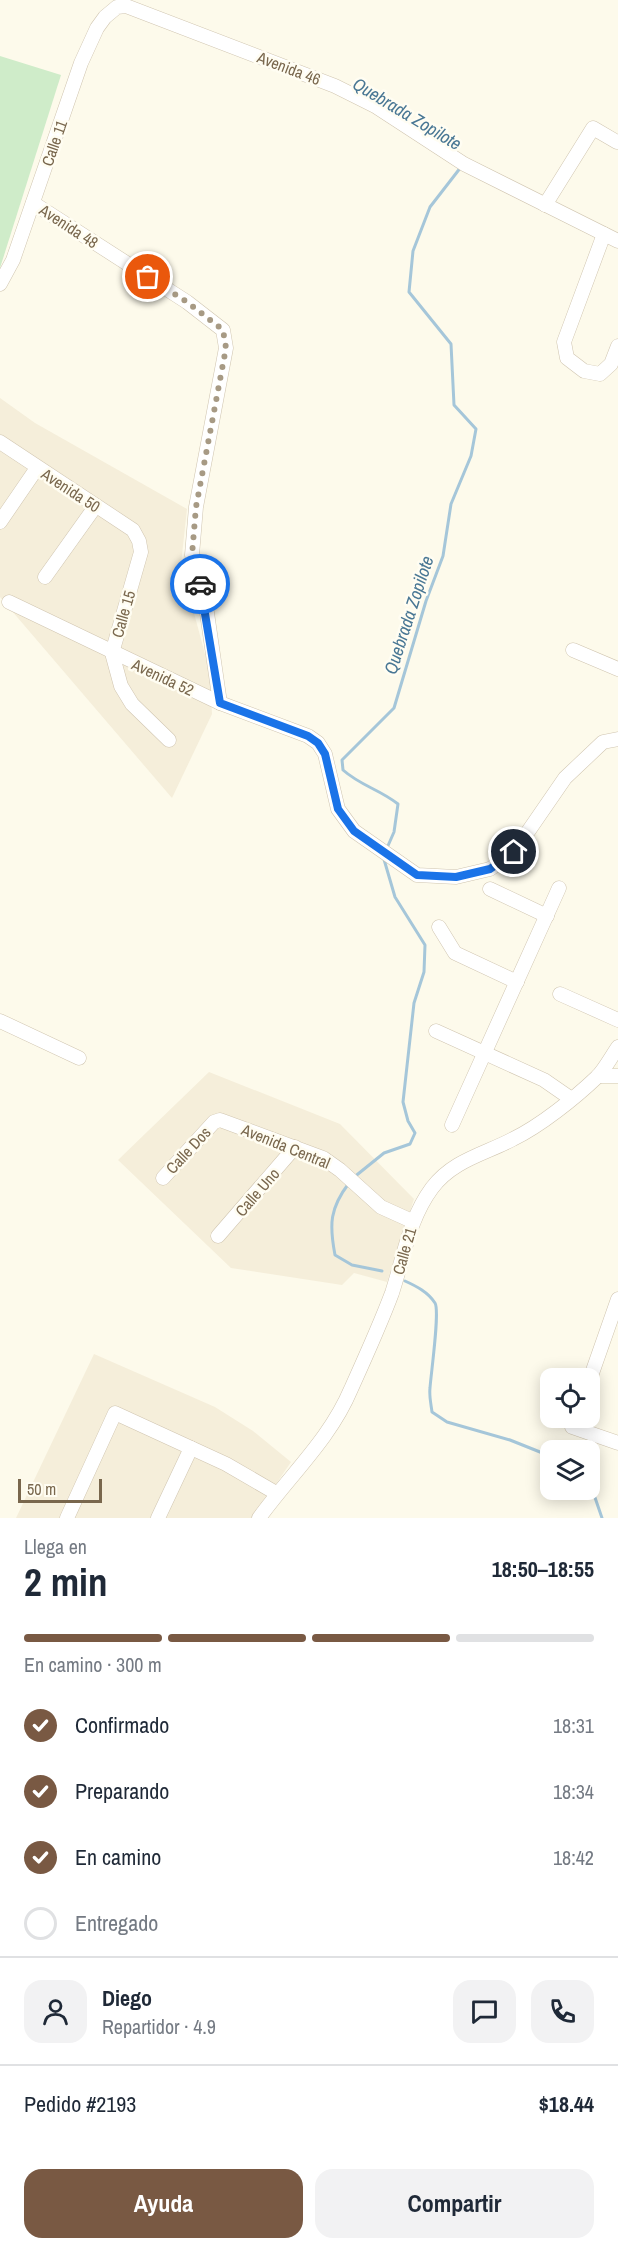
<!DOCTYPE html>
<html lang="es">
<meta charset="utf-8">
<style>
body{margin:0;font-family:"Archivo Narrow",sans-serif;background:#f2f2f3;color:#1f2937;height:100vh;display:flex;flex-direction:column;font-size:22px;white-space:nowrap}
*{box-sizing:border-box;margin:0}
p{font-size:20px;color:#747a83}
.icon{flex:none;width:33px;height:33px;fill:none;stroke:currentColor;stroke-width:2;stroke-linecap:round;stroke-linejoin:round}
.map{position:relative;height:1518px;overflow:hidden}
.drawer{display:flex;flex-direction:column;background:#fff;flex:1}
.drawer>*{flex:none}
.buttons{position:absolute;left:540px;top:1368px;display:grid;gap:12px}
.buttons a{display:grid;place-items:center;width:60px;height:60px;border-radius:12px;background:#fff;box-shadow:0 3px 15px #0003;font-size:30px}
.scale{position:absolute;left:18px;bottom:15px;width:84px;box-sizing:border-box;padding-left:6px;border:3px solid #79674d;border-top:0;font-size:16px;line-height:21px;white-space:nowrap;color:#79674d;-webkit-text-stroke:4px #fffdf2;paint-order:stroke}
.pin{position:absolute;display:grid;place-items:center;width:51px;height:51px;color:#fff;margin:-26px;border:3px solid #fff;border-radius:50%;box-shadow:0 2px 6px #0007}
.courier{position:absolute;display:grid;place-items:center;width:60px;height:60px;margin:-30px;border:4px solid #1a73e8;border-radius:50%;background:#fff;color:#222;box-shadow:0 2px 8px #0007}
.overview em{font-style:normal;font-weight:700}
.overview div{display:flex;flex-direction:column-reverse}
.overview{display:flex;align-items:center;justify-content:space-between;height:102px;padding:0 24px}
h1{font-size:39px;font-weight:700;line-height:45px}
.bar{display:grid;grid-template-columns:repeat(4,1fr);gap:9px 6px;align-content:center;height:72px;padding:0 24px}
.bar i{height:8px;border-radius:4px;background:#e0e1e3}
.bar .on{background:#795943}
.bar p{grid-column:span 4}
.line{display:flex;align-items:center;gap:15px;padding:0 24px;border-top:2px solid #e0e1e3}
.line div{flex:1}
.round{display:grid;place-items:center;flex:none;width:63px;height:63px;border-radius:18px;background:#f2f2f3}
ol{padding:0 24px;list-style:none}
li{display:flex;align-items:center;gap:18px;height:66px}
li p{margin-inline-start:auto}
li .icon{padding:6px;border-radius:50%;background:#795943;color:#fff;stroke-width:4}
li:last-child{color:#747a83}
li i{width:33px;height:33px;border:3px solid #e0e1e3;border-radius:50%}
.button{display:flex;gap:12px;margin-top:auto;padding:12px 24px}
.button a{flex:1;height:69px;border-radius:18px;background:#795943;color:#fff;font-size:24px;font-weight:700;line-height:69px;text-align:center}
.button a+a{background:#f2f2f3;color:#1f2937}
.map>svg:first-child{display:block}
.residential{fill:#f5eeda}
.green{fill:#cfecc9}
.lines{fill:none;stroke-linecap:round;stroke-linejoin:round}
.stream{stroke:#a5c6d9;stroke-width:3}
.minor-casing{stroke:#d0c5b0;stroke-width:15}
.minor{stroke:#fff;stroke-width:14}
.done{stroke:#a79a84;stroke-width:6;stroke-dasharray:0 10.8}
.route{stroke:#1a73e8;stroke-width:8}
.labels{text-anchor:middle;stroke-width:5;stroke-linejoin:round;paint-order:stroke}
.street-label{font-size:16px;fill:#79674d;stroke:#fffdf2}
.water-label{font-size:18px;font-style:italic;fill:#497794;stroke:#fffdf2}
</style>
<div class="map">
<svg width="618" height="1518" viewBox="0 0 618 1518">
<rect width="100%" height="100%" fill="#fdfaeb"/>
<g class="residential">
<path d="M0 398 35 423 187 509 181 564 210 673 212 714 172 798 0 597Z"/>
<path d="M209 1072 340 1124 414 1199 387 1282 354 1273 342 1285 231 1268 118 1160Z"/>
<path d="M94 1354 215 1407 253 1431 291 1462 253 1518H16Z"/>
</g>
<path class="green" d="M0 56 61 75 0 268Z"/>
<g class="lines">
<g class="stream">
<path d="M387 848 394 832 398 804C379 789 361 786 343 770L342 760 394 708 426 601 443 556 451 504 471 456 476 429 454 405 451 344 409 292 413 251 430 207 461 167"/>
<path d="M353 1178 384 1153 410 1144 415 1133 408 1121 403 1102 414 1003 424 972 425 945 395 897 383 856"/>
<path d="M349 1183C330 1208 329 1224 335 1255L352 1265 382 1271"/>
<path d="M405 1281C416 1286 428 1292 435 1303 440 1311 431 1373 430 1388 429 1396 431 1404 432 1412L447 1422 510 1440 550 1456"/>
<path d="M590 1483 602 1518"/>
</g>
<g class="minor-casing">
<g id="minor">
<path d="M33 203 187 302 223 330 226 348 196 507 192 555 205 599 220 703"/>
<path d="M545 205 593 128 617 142"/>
<path d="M604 234 564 342 567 358 584 371 600 374 611 364 618 346"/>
<path d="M0 284 13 260 81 63 97 28 105 17 117 7 126 6 335 86 375 106 464 164 618 241"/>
<path d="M0 442 133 530 139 541 141 552 112 653 121 686 132 704 169 740"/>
<path d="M0 522 37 468"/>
<path d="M45 577 95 507"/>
<path d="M9 602 220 703 308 736 318 743 325 754 338 809 354 831 417 875 456 877 490 869 514 852 565 778 603 742 618 739"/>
<path d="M573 650 618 669"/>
<path d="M490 889 547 916"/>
<path d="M439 927 455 953 517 982"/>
<path d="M560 994 618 1020"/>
<path d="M0 1021 79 1058"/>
<path d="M436 1031 544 1080 570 1098"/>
<path d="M598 1076H618"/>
<path d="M452 1125 559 888"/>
<path d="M163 1178 214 1122 220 1120 323 1158 340 1170 381 1207 412 1221"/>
<path d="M218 1236 295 1147"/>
<path d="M590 1379 618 1299"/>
<path d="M576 1418 572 1427 618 1443"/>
<path d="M67 1518 115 1413 226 1464 276 1493"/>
<path d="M158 1518 191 1448"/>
<path d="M259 1518C290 1475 330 1439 351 1389 365 1358 380 1325 392 1293 404 1256 409 1219 432 1188 453 1160 485 1154 513 1139 540 1126 575 1098 597 1077 605 1069 611 1057 618 1047"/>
</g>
</g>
<use href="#minor" class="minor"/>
</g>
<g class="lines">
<path class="done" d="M148 277 187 302 223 330 226 348 196 507 192 555 200 584"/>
<path class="route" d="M200 584 220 703 308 736 318 743 325 754 338 809 354 831 417 875 456 877 490 869 514 852"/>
</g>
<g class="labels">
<g class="street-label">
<text transform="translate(289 68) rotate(21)" y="6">Avenida 46</text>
<text transform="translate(54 143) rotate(-71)" y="6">Calle 11</text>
<text transform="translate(69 226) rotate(33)" y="6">Avenida 48</text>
<text transform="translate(71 490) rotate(33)" y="6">Avenida 50</text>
<text transform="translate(123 614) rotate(-74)" y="6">Calle 15</text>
<text transform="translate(163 677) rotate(25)" y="6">Avenida 52</text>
<text transform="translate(286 1146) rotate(22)" y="6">Avenida Central</text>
<text transform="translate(188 1150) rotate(-47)" y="6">Calle Dos</text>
<text transform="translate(257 1192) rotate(-49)" y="6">Calle Uno</text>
<text transform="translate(404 1251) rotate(-74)" y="6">Calle 21</text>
</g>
<g class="water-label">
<text transform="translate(407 114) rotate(31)" y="6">Quebrada Zopilote</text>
<text transform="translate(409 615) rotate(-72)" y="6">Quebrada Zopilote</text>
</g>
</g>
</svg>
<div class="buttons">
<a><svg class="icon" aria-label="locate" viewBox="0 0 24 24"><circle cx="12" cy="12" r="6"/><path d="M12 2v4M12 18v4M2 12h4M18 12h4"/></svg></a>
<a><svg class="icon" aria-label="layers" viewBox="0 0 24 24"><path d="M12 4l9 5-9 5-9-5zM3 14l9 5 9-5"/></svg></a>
</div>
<div class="scale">50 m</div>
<div class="pin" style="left:148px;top:277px;background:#ea580c"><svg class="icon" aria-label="bag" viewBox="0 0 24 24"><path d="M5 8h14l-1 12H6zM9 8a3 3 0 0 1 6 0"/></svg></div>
<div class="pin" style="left:514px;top:852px;background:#1f2937"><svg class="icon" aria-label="home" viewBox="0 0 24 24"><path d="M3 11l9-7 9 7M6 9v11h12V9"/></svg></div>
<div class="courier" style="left:200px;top:584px"><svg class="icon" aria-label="car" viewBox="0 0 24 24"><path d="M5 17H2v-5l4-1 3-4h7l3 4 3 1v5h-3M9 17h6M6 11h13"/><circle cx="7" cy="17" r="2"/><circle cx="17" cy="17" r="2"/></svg></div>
</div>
<section class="drawer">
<div class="overview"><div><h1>2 min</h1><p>Llega en</p></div><em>18:50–18:55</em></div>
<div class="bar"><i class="on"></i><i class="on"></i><i class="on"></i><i></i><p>En camino · 300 m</p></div>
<ol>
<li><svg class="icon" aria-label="check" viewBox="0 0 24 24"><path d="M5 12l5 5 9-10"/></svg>Confirmado<p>18:31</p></li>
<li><svg class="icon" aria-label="check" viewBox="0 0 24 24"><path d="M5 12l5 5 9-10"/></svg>Preparando<p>18:34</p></li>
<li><svg class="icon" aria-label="check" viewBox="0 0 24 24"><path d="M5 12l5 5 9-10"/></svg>En camino<p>18:42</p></li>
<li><i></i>Entregado</li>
</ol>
<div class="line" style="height:108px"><a class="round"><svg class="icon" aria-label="person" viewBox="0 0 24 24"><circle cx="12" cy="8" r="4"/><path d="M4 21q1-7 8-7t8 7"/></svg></a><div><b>Diego</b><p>Repartidor · 4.9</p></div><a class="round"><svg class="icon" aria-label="chat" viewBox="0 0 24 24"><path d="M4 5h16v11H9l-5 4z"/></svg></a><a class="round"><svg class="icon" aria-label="phone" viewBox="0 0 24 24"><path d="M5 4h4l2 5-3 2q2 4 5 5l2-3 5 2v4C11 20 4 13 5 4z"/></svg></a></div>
<div class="line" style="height:78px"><div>Pedido #2193</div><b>$18.44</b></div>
<div class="button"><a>Ayuda</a><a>Compartir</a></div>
</section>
